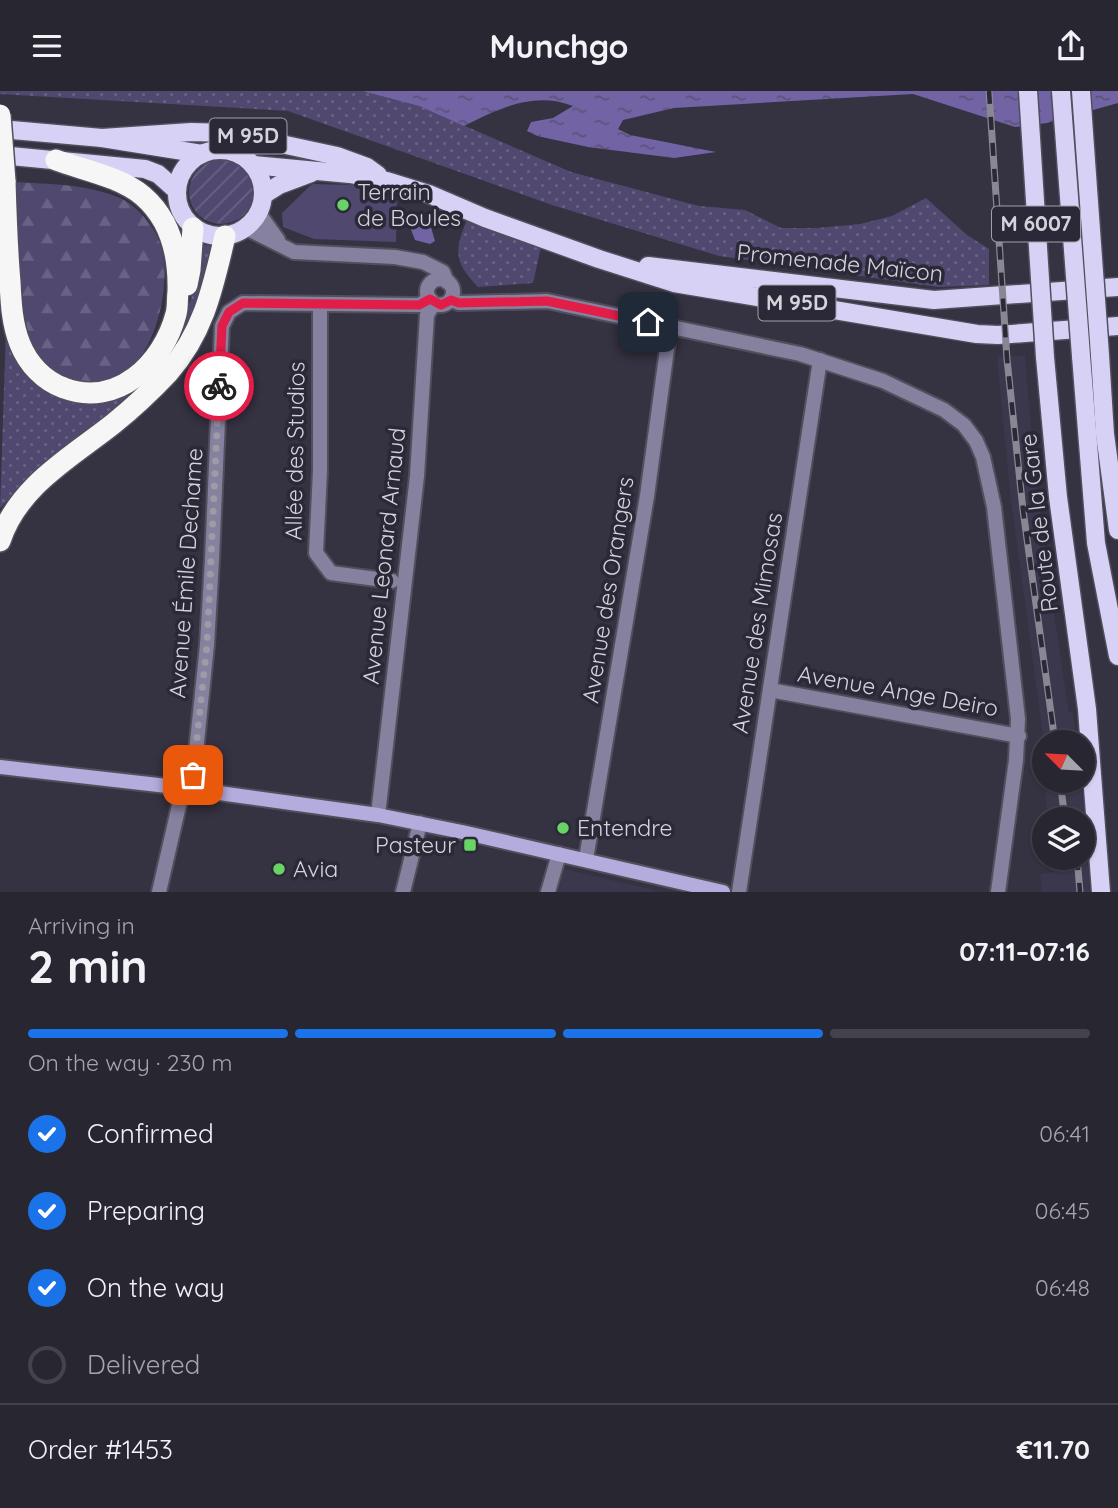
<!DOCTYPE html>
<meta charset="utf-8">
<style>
body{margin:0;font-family:Quicksand,sans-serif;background:#302e39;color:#f1f3f6;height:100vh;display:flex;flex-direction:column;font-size:26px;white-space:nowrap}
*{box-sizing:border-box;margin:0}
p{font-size:23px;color:#a5a5ab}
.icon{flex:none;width:38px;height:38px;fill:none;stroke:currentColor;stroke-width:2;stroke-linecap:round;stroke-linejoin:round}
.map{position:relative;height:801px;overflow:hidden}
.sheet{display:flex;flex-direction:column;background:#282631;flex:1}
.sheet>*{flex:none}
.needle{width:46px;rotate:294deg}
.fabs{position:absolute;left:1032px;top:639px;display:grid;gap:14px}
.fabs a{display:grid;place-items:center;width:63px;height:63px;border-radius:50%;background:#282631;box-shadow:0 2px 5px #0004,0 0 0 2px #44434d;font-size:35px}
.pin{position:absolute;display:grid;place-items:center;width:60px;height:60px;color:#fff;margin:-30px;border-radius:14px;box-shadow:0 4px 10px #0006}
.courier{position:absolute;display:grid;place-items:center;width:70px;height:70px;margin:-35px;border:5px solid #e11d48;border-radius:50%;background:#fff;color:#222;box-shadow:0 2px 9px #0007}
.summary em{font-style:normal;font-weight:700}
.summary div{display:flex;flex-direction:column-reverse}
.summary{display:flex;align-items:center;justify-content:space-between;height:119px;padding:0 28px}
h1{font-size:46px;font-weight:700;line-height:52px}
.bar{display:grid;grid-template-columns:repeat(4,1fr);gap:10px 7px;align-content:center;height:84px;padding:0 28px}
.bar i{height:9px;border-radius:5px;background:#44434d}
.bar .current{background:#1a73e8}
.bar p{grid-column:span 4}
.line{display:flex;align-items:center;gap:18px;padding:0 28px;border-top:2px solid #44434d}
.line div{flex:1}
ol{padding:0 28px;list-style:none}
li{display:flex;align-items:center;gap:21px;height:77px}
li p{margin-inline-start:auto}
li .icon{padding:7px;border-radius:50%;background:#1a73e8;color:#fff;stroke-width:4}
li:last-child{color:#a5a5ab}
li i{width:38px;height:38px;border:4px solid #44434d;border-radius:50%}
header{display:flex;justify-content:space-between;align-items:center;height:91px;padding:0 28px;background:#282631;font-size:32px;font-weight:700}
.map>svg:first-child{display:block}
.built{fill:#3b374d}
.grass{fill:url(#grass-dots)}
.forest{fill:url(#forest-firs)}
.garden{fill:url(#garden-furrows)}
.pitch{fill:#514870}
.water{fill:url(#water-ripples)}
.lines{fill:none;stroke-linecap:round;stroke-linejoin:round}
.minor-casing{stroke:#524f5d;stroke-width:18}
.secondary-casing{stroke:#524f5d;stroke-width:18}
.primary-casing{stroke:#524f5d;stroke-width:21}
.motorway-casing{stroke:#524f5d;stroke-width:24}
.minor{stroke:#86819f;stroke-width:14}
.secondary{stroke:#b4acdc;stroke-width:14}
.primary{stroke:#d7d1f6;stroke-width:18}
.motorway{stroke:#f6f6f6;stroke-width:21}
.rail-casing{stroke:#898793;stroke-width:7}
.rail{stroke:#2b2837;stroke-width:4.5;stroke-dasharray:13;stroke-linecap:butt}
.primary-bridge-casing{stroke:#524f5d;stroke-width:21;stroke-linecap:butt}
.motorway-bridge-casing{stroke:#524f5d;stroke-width:24;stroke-linecap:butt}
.primary-bridge{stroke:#d7d1f6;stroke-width:18}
.motorway-bridge{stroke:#f6f6f6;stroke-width:21}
.done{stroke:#9c9ba6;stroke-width:7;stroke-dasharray:0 12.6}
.route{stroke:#e11d48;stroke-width:9}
.poi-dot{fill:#68d465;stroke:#2b2837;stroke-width:2.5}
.labels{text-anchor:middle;stroke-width:7;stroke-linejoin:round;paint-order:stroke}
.shield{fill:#2b2837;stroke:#a1a0aa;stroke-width:2}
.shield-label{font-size:21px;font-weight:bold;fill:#d4d3dc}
.poi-label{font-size:23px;fill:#d4d3dc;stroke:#2b2837;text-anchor:start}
.street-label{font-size:23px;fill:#d4d3dc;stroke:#2b2837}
</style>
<header><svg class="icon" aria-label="menu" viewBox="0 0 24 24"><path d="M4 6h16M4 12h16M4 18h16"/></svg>Munchgo<svg class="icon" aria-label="share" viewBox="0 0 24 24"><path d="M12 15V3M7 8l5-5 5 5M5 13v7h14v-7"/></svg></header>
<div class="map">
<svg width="1118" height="801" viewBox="0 0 1118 801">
<defs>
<pattern id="grass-dots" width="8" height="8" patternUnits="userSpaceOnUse" patternTransform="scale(1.75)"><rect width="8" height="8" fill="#514870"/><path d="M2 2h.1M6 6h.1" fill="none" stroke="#696284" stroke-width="1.8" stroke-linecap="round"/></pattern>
<pattern id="forest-firs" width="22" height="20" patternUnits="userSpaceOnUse" patternTransform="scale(1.75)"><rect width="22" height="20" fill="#514870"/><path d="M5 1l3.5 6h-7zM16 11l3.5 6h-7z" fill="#696284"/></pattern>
<pattern id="garden-furrows" width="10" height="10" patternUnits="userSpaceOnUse" patternTransform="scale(1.75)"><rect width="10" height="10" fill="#514870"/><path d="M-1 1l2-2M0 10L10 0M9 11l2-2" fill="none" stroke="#696284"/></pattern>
<pattern id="water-ripples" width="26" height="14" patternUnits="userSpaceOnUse" patternTransform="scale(1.75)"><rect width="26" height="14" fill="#7263a5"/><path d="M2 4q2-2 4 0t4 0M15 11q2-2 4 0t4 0" fill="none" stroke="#5c5378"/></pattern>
</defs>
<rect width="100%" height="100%" fill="#353241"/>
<g class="built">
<path d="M1025 264 1033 361 1049 491 1069 621H1073L1077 651H1045V659L1010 403 997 266Z"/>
<path d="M1043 678H1045V690H1081L1090 801H1042L1040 783 1054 781 1053 767 1083 766V728H1048Z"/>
<path d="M564 778 662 801H558Z"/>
</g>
<g class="grass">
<path d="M0 0H362L419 15 571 81 699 115 745 119 781 137H817L860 133 892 125 926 107 967 144 989 158V194L938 196 719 165 552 114 288 20 0 3Z"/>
<path d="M467 129 541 156 533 192 478 196C454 171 454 160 467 129Z"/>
<path d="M204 154 215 155 197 222 161 281 32 385 0 417 6 238 31 288 47 302 66 310 86 313 104 311 123 305 181 234 191 208Z"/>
</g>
<path class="forest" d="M14 91C48 93 88 93 120 107 139 116 157 138 162 159 170 189 159 242 140 266 106 309 51 297 29 249 11 209 16 136 14 91Z"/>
<circle class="garden" cx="221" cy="101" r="32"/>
<path class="pitch" d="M312 93 353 94 397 107 396 151 314 148 283 136 282 122Z"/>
<g class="water">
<path d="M362 0H1118V12L1047 32 1015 36 913 3 674 17 623 29 618 38 630 44 716 61 674 67 588 56 537 45 527 40 531 31 553 27 573 15C534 0 500 17 464 35L419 15Z"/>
<path d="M415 130 430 133 435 150 430 153 415 149 410 136Z"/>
</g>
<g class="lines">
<g class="minor-casing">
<g id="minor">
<path d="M258 121 278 149"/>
<path d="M246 137 294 161 395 166 423 171 443 181 447 191"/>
<circle cx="440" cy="201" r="13"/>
<path d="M451 209 459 212 547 210 800 263 883 290 944 319 964 334 976 350 983 366 994 416 1018 628 1016 669 998 801"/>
<path d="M320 214V380L316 462 331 482 392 490"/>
<path d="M770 599 1019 645"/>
<path d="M192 699 207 554 212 468 222 235 229 221 243 212 419 214 430 208"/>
<path d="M378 724 417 385 427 224 434 212"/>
<path d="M586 768 647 405 670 236"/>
<path d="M159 801 183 697"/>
<path d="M403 801 420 732"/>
<path d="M548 801 559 763"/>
<path d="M739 801 820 269"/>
</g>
</g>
<g class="secondary-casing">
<path id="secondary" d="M0 676 176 696 378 724 462 741 723 801"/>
</g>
<g class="primary-casing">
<g id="primary">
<path d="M0 38 102 47 202 63"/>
<path d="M102 47 191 41 230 42 337 65 367 76 378 84"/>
<circle cx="220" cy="102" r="43"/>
<path d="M0 64 145 78 158 83 176 99"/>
<path d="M253 74 350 83 387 90 429 103 485 127 599 168 674 192 977 243 998 244 1118 235"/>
<path d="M263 104 279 94 311 82"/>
<path d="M648 175 934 209 1118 196"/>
<path d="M1100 264 1105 343 1118 439"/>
<path d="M1081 265 1096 452 1118 565"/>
<path d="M1045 266 1058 406 1087 618 1101 801"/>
</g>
</g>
<g class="motorway-casing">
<g id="motorway">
<path d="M5 90C6 124 7 157 10 191 11 212 12 233 20 253 28 273 44 290 64 297 117 317 163 273 176 223 178 216 177 208 178 201 179 166 172 130 143 105 121 86 83 79 56 69"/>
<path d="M187 194 190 179 193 137"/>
<path d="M0 450C18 395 70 367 113 333 133 317 151 300 168 282 204 241 213 196 225 145"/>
</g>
</g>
<use href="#minor" class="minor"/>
<use href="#secondary" class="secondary"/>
<use href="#primary" class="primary"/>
<use href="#motorway" class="motorway"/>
<g class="rail-casing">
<g id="rail">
<path d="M989 0 1007 268 1023 419 1055 651"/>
<path d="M1060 690 1065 728"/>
<path d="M1077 766 1080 801"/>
</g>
</g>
<use href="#rail" class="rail"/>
<g class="primary-bridge-casing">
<g id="primary-bridge">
<path d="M1028 0 1045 266"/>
<path d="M1061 0 1081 265"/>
<path d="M1081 0 1100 264"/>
</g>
</g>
<g class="motorway-bridge-casing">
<path id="motorway-bridge" d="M0 24 5 90"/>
</g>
<use href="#primary-bridge" class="primary-bridge"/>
<use href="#motorway-bridge" class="motorway-bridge"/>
</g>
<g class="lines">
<path class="done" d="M193 684 207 554 219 295"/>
<path class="route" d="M219 295 222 235 229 221 243 212 419 214 430 208 441 214 451 209 459 212 547 210 648 231"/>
</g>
<g class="poi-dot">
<circle cx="343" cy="114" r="7"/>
<circle cx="563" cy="737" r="7"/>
<rect x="463" y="747" width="14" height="14" rx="3.5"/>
<circle cx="279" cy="778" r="7"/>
</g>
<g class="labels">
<g class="shield">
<rect x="209.5" y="27.5" width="77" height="35" rx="5"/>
<rect x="992" y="115.5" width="88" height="35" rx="5"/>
<rect x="758.5" y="194.5" width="77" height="35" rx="5"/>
</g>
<g class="shield-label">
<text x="248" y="52">M 95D</text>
<text x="1036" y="140">M 6007</text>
<text x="797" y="219">M 95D</text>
</g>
<g class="poi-label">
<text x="357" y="109">Terrain<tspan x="357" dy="26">de Boules</tspan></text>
<text x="577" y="745">Entendre</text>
<text x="456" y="762" text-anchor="end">Pasteur</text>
<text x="293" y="786">Avia</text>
</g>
<g class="street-label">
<text transform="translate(840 172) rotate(6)" y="8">Promenade Maïcon</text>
<text transform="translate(295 360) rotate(-89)" y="8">Allée des Studios</text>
<text transform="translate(1039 432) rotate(-97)" y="8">Route de la Gare</text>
<text transform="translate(384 465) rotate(-84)" y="8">Avenue Leonard Arnaud</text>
<text transform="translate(186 482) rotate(-86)" y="8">Avenue Émile Dechame</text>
<text transform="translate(608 499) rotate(-81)" y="8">Avenue des Orangers</text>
<text transform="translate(757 532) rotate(-81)" y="8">Avenue des Mimosas</text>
<text transform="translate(898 600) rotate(10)" y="8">Avenue Ange Deiro</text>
</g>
</g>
</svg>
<div class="fabs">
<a><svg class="needle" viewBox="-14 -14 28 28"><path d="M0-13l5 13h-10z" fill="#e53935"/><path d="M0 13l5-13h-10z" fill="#a5a5ab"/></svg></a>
<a><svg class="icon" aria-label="layers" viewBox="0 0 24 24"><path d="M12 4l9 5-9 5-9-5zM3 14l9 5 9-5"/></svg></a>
</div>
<div class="pin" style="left:193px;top:684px;background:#ea580c"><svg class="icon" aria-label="bag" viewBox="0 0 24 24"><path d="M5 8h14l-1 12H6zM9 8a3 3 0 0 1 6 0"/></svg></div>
<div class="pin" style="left:648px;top:231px;background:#1f2937"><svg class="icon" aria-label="home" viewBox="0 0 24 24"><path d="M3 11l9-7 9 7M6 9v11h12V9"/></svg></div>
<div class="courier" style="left:219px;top:295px"><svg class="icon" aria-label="bike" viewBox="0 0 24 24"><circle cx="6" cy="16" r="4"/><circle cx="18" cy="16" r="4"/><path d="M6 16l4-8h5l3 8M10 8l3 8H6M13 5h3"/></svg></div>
</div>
<section class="sheet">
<div class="summary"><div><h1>2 min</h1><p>Arriving in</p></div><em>07:11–07:16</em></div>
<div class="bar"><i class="current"></i><i class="current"></i><i class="current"></i><i></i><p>On the way · 230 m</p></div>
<ol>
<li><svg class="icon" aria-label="check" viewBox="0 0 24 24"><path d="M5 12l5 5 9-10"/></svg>Confirmed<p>06:41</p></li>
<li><svg class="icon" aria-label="check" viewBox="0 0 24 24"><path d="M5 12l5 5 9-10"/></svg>Preparing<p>06:45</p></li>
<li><svg class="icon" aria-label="check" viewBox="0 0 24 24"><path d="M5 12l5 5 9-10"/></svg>On the way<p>06:48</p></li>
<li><i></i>Delivered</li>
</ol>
<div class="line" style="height:91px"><div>Order #1453</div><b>€11.70</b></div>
</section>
